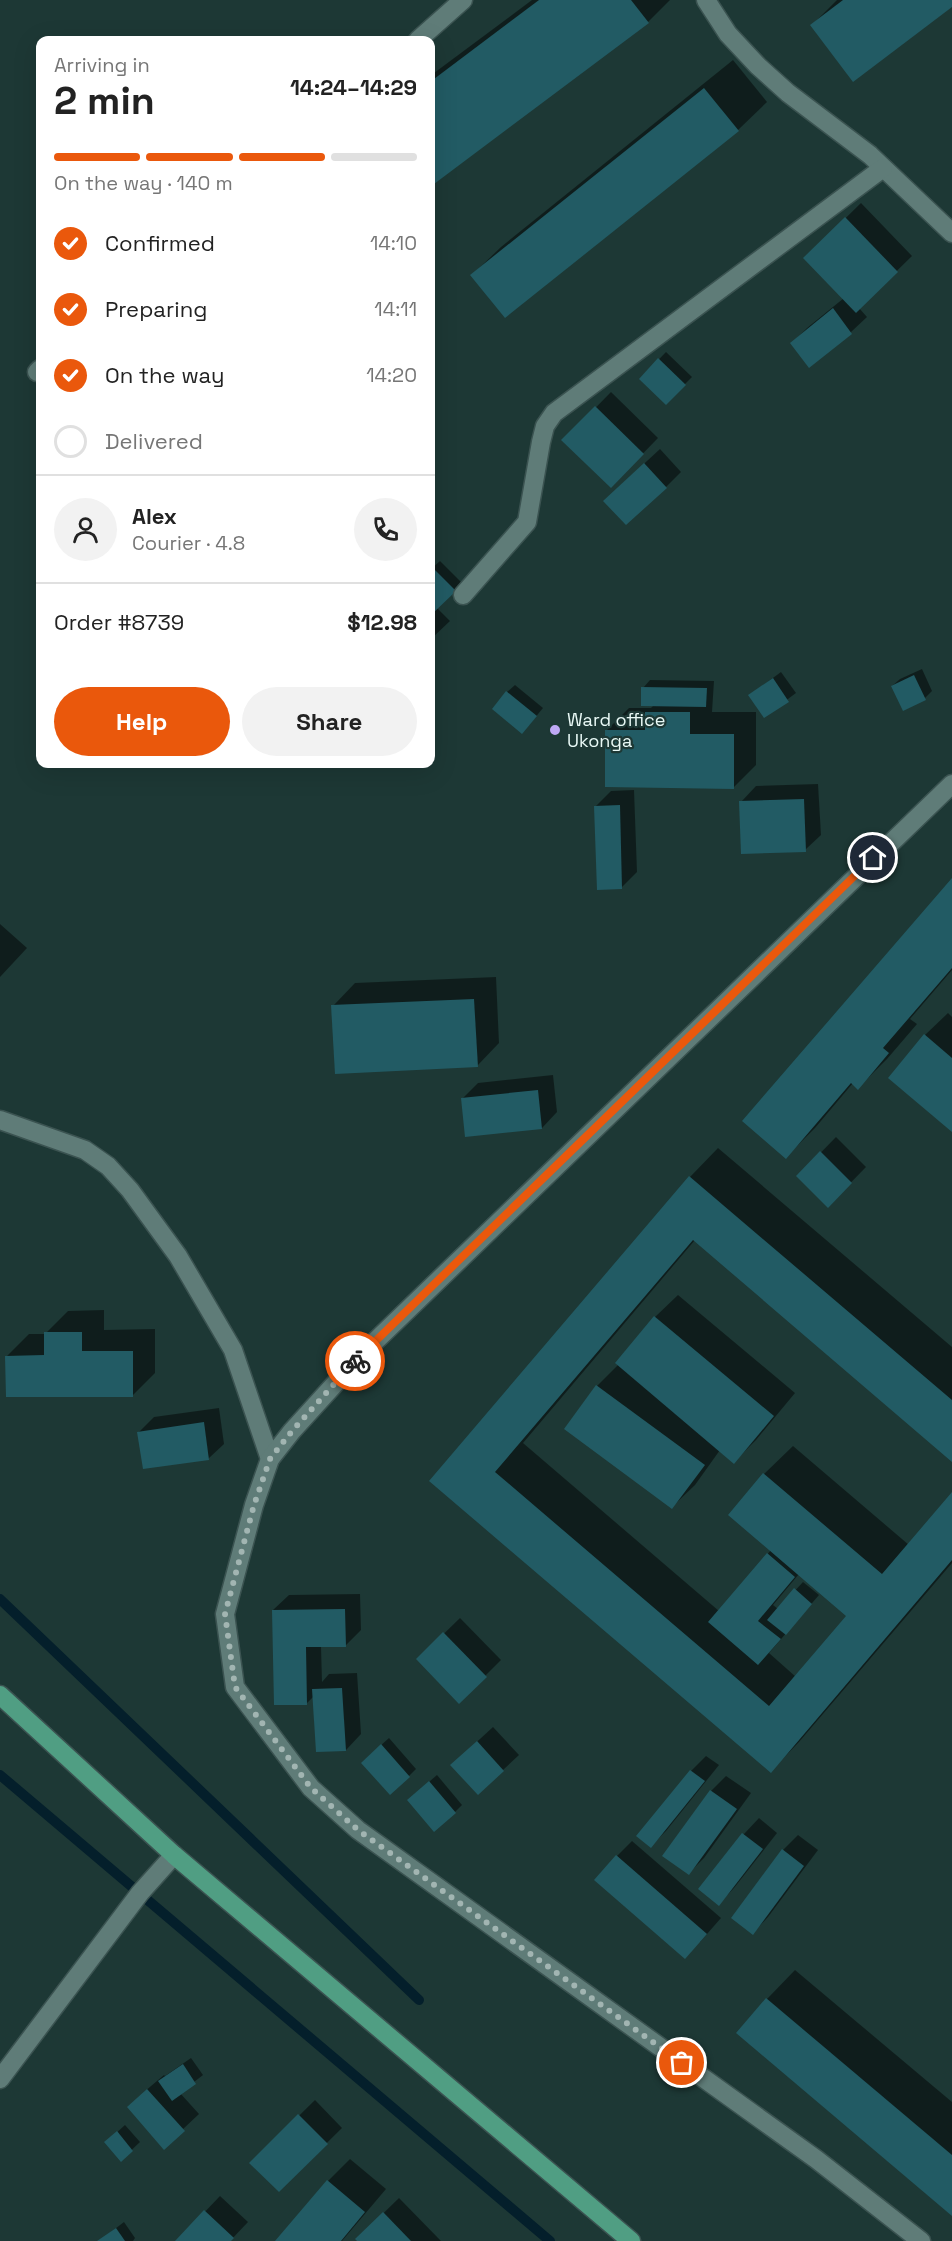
<!DOCTYPE html>
<meta charset="utf-8">
<style>
body{margin:0;font-family:"Space Grotesk",sans-serif;background:#f2f2f2;color:#222;height:100vh;display:flex;flex-direction:column;font-size:22px;white-space:nowrap}
*{box-sizing:border-box;margin:0}
p{font-size:20px;color:#767676}
.icon{flex:none;width:33px;height:33px;fill:none;stroke:currentColor;stroke-width:2;stroke-linecap:round;stroke-linejoin:round}
.map{position:relative;flex:1;overflow:hidden}
.panel{position:absolute;left:36px;top:36px;width:399px;height:732px;display:flex;flex-direction:column;background:#fff;border-radius:12px;box-shadow:0 6px 24px #0002}
.panel>*{flex:none}
.pin{position:absolute;display:grid;place-items:center;width:51px;height:51px;color:#fff;margin:-26px;border:3px solid #fff;border-radius:50%;box-shadow:0 2px 6px #0007}
.courier{position:absolute;display:grid;place-items:center;width:60px;height:60px;margin:-30px;border:4px solid #ea580c;border-radius:50%;background:#fff;color:#222;box-shadow:0 2px 8px #0007}
.head em{font-style:normal;font-weight:600}
.head div{display:flex;flex-direction:column-reverse}
.head{display:flex;align-items:center;justify-content:space-between;height:102px;padding:0 18px}
h1{font-size:39px;font-weight:600;line-height:45px}
.bar{display:grid;grid-template-columns:repeat(4,1fr);gap:9px 6px;align-content:center;height:72px;padding:0 18px}
.bar i{height:8px;border-radius:4px;background:#e0e0e0}
.bar .selected{background:#ea580c}
.bar p{grid-column:span 4}
.line{display:flex;align-items:center;gap:15px;padding:0 18px;border-top:2px solid #e0e0e0}
.line div{flex:1}
.round{display:grid;place-items:center;flex:none;width:63px;height:63px;border-radius:32px;background:#f2f2f2}
ol{padding:0 18px;list-style:none}
li{display:flex;align-items:center;gap:18px;height:66px}
li p{margin-inline-start:auto}
li .icon{padding:6px;border-radius:50%;background:#ea580c;color:#fff;stroke-width:4}
li:last-child{color:#767676}
li i{width:33px;height:33px;border:3px solid #e0e0e0;border-radius:50%}
.primary-button{display:flex;gap:12px;margin-top:auto;padding:12px 18px}
.primary-button a{flex:1;height:69px;border-radius:36px;background:#ea580c;color:#fff;font-size:24px;font-weight:600;line-height:69px;text-align:center}
.primary-button a+a{background:#f2f2f2;color:#222}
.map>svg:first-child{display:block}
.shadow{fill:#0007;fill-rule:evenodd}
.lines{fill:none;stroke-linecap:round;stroke-linejoin:round}
.stream{stroke:#041f2b;stroke-width:10}
.building{fill:#225b64}
.minor-casing{stroke:#3b5351;stroke-width:21}
.major-casing{stroke:#3b5351;stroke-width:21}
.minor{stroke:#5f7c78;stroke-width:18}
.major{stroke:#509e83;stroke-width:18}
.done{stroke:#a2b5b2;stroke-width:6;stroke-dasharray:0 10.8}
.route{stroke:#ea580c;stroke-width:8}
.poi-dot{fill:#bea9f5;stroke:#1d3835;stroke-width:2}
.labels{text-anchor:middle;stroke-width:4.5;stroke-linejoin:round;paint-order:stroke}
.poi-label{font-size:18px;fill:#e9f9f6;stroke:#1d3835;text-anchor:start}
</style>
<div class="map">
<svg width="952" height="2241" viewBox="0 0 952 2241">
<rect width="100%" height="100%" fill="#1d3835"/>
<g class="shadow">
<path d="M532 0H670L648 22 430 185V76Z"/>
<path d="M837 0H952V5L812 25Z"/>
<path d="M733 60 767 102 738 130 505 316 472 275 501 247Z"/>
<path d="M861 203 912 256 859 308 867 317 851 332 810 366 792 343 807 328 844 298 805 258Z"/>
<path d="M666 352 692 377 666 403 641 378Z"/>
<path d="M611 392 658 438 626 471 564 440Z"/>
<path d="M660 449 681 472 666 487 620 486Z"/>
<path d="M440 561 462 583 437 608 450 621 430 640V570Z"/>
<path d="M922 669 932 691 925 698 892 686 900 679Z"/>
<path d="M781 672 796 693 765 716 750 695Z"/>
<path d="M650 680 714 681 712 712H756V765L734 787 606 731 629 708H651L655 704 643 688Z"/>
<path d="M515 685 543 708 529 725 507 692Z"/>
<path d="M818 784 821 835 805 850 741 802 756 786Z"/>
<path d="M634 790 637 872 622 887 596 806 611 791Z"/>
<path d="M952 880V970L910 1019 917 1024 887 1059 858 1088 853 1083 815 1128 786 1157Z"/>
<path d="M0 924 27 948 0 977Z"/>
<path d="M496 977 499 1043 477 1066 333 1006 355 983Z"/>
<path d="M948 1013 952 1017V1130L925 1035Z"/>
<path d="M553 1075 557 1112 542 1128 463 1098 478 1083Z"/>
<path d="M836 1137 866 1167 828 1206 798 1176Z"/>
<path d="M718 1148 952 1347V1460L695 1240 523 1443 719 1611 771 1550 730 1515 764 1474 793 1446 909 1545 952 1494V1563L799 1742 771 1771 431 1481 690 1177ZM799 1574 848 1616 796 1677 769 1653 819 1595 803 1582 778 1609 773 1605Z"/>
<path d="M678 1295 795 1393 756 1440 734 1462 720 1450 695 1485 672 1507 597 1386 619 1364 617 1363 655 1317Z"/>
<path d="M104 1310V1330L155 1329V1373L133 1395 7 1356 29 1334H45L68 1311Z"/>
<path d="M219 1408 224 1444 208 1459 139 1432 154 1417Z"/>
<path d="M360 1594 361 1630 346 1645 321 1646 322 1682 329 1674 357 1673 361 1734 346 1750 314 1696 307 1703 273 1610 289 1595Z"/>
<path d="M460 1618 501 1660 459 1702 418 1659Z"/>
<path d="M493 1727 519 1755 503 1770 468 1750Z"/>
<path d="M389 1738 416 1769 409 1776 370 1755Z"/>
<path d="M706 1756 719 1765 666 1831 651 1846 638 1836 691 1771Z"/>
<path d="M437 1775 462 1805 455 1812 416 1793Z"/>
<path d="M726 1776 751 1793 704 1858 689 1873 711 1791Z"/>
<path d="M759 1818 777 1833 734 1888 719 1904 700 1889 744 1834Z"/>
<path d="M798 1835 818 1850 768 1917 753 1933 783 1850Z"/>
<path d="M632 1841 721 1918 700 1942 617 1856Z"/>
<path d="M795 1970 952 2102V2214L738 2033 767 1999Z"/>
<path d="M191 2058 203 2075 180 2093 199 2114 164 2147 144 2092 164 2075 165 2076Z"/>
<path d="M315 2100 342 2128 279 2190 251 2163Z"/>
<path d="M125 2125 140 2142 121 2160 114 2135Z"/>
<path d="M350 2159 386 2189 342 2241H277L328 2181Z"/>
<path d="M220 2196 248 2222 230 2241H177Z"/>
<path d="M399 2198 441 2241H359L357 2239Z"/>
<path d="M124 2222 135 2238 133 2241H99Z"/>
</g>
<g class="lines">
<g class="stream">
<path d="M0 1599 419 2000"/>
<path d="M0 1775 550 2241"/>
</g>
</g>
<g class="building">
<path d="M539 0H631L649 23 430 187V82Z"/>
<path d="M843 0H952V7L853 82 810 25Z"/>
<path d="M704 88 739 131 505 318 470 275Z"/>
<path d="M845 217 898 272 856 313 803 258Z"/>
<path d="M833 308 852 334 809 368 790 343Z"/>
<path d="M658 358 686 385 666 405 639 379Z"/>
<path d="M595 406 644 454 611 488 561 440Z"/>
<path d="M644 463 667 488 626 525 603 501Z"/>
<path d="M432 567 456 591 430 616V568Z"/>
<path d="M914 675 926 700 903 711 891 686Z"/>
<path d="M773 678 789 702 764 718 748 695Z"/>
<path d="M641 687 707 688 706 707 641 706Z"/>
<path d="M506 691 537 716 522 734 492 709Z"/>
<path d="M645 712H690V734H734V789L605 787V730H645Z"/>
<path d="M804 799 806 852 741 854 739 801Z"/>
<path d="M620 805 622 889 597 890 594 806Z"/>
<path d="M952 878V968L883 1048 889 1053 858 1090 851 1083 786 1159 742 1121Z"/>
<path d="M474 999 478 1067 335 1074 331 1005Z"/>
<path d="M924 1034 952 1058V1132L888 1078Z"/>
<path d="M538 1090 542 1129 465 1137 461 1098Z"/>
<path d="M820 1151 852 1183 828 1208 796 1176Z"/>
<path d="M689 1176 952 1400V1462L693 1240 495 1472 769 1706 846 1616 728 1515 763 1473 882 1574 952 1492V1560L771 1773 429 1481Z"/>
<path d="M654 1316 774 1416 734 1464 615 1363Z"/>
<path d="M44 1332H82V1351H133V1397H6L5 1356 44 1355Z"/>
<path d="M596 1385 705 1465 672 1509 564 1429Z"/>
<path d="M204 1422 209 1460 143 1469 137 1432Z"/>
<path d="M767 1553 795 1577 758 1621 781 1639 758 1665 708 1622Z"/>
<path d="M794 1588 812 1604 786 1635 767 1620Z"/>
<path d="M345 1609 346 1647H306L307 1705H274L272 1610Z"/>
<path d="M443 1632 487 1677 459 1704 416 1659Z"/>
<path d="M342 1688 346 1751 316 1752 312 1689Z"/>
<path d="M477 1741 504 1771 478 1795 450 1765Z"/>
<path d="M381 1744 410 1777 390 1795 361 1763Z"/>
<path d="M690 1770 705 1781 651 1848 636 1836Z"/>
<path d="M429 1781 456 1813 434 1832 407 1800Z"/>
<path d="M710 1790 737 1809 689 1875 662 1856Z"/>
<path d="M742 1833 763 1849 719 1906 698 1889Z"/>
<path d="M782 1849 804 1866 753 1935 731 1918Z"/>
<path d="M616 1855 707 1934 685 1959 594 1880Z"/>
<path d="M766 1998 952 2155V2216L736 2033Z"/>
<path d="M183 2064 196 2084 172 2101 158 2081Z"/>
<path d="M147 2089 185 2131 164 2150 127 2107Z"/>
<path d="M298 2114 328 2144 279 2192 249 2163Z"/>
<path d="M117 2131 133 2151 121 2162 104 2142Z"/>
<path d="M327 2180 365 2212 341 2241H275Z"/>
<path d="M204 2210 234 2238 231 2241H175Z"/>
<path d="M383 2212 411 2241H357L355 2239Z"/>
<path d="M116 2228 125 2241H97Z"/>
</g>
<g class="lines">
<g class="minor-casing">
<g id="minor">
<path d="M706 0 728 34 758 66 788 93 870 155 952 233"/>
<path d="M418 40 463 0"/>
<path d="M37 372 40 369"/>
<path d="M463 595 527 522 541 442 545 426 554 413 883 168"/>
<path d="M0 1120 85 1150 108 1166 130 1190 178 1256 233 1350 270 1459"/>
<path d="M0 2079 140 1893 174 1855"/>
<path d="M921 2241 816 2159 358 1830 311 1788 235 1687 225 1614 254 1505 270 1459 292 1431 362 1354 952 784"/>
</g>
</g>
<g class="major-casing">
<path id="major" d="M0 1695 174 1855 631 2241"/>
</g>
<use href="#minor" class="minor"/>
<use href="#major" class="major"/>
</g>
<g class="lines">
<path class="done" d="M355 1361 292 1431 270 1459 254 1505 225 1614 235 1687 311 1788 358 1830 682 2063"/>
<path class="route" d="M355 1361 873 858"/>
</g>
<circle class="poi-dot" cx="555" cy="730" r="6"/>
<g class="labels">
<g class="poi-label">
<text x="567" y="726">Ward office<tspan x="567" dy="21">Ukonga</tspan></text>
</g>
</g>
</svg>
<div class="pin" style="left:682px;top:2063px;background:#ea580c"><svg class="icon" aria-label="bag" viewBox="0 0 24 24"><path d="M5 8h14l-1 12H6zM9 8a3 3 0 0 1 6 0"/></svg></div>
<div class="pin" style="left:873px;top:858px;background:#1f2937"><svg class="icon" aria-label="home" viewBox="0 0 24 24"><path d="M3 11l9-7 9 7M6 9v11h12V9"/></svg></div>
<div class="courier" style="left:355px;top:1361px"><svg class="icon" aria-label="bike" viewBox="0 0 24 24"><circle cx="6" cy="16" r="4"/><circle cx="18" cy="16" r="4"/><path d="M6 16l4-8h5l3 8M10 8l3 8H6M13 5h3"/></svg></div>
<section class="panel">
<div class="head"><div><h1>2 min</h1><p>Arriving in</p></div><em>14:24–14:29</em></div>
<div class="bar"><i class="selected"></i><i class="selected"></i><i class="selected"></i><i></i><p>On the way · 140 m</p></div>
<ol>
<li><svg class="icon" aria-label="check" viewBox="0 0 24 24"><path d="M5 12l5 5 9-10"/></svg>Confirmed<p>14:10</p></li>
<li><svg class="icon" aria-label="check" viewBox="0 0 24 24"><path d="M5 12l5 5 9-10"/></svg>Preparing<p>14:11</p></li>
<li><svg class="icon" aria-label="check" viewBox="0 0 24 24"><path d="M5 12l5 5 9-10"/></svg>On the way<p>14:20</p></li>
<li><i></i>Delivered</li>
</ol>
<div class="line" style="height:108px"><a class="round"><svg class="icon" aria-label="person" viewBox="0 0 24 24"><circle cx="12" cy="8" r="4"/><path d="M4 21q1-7 8-7t8 7"/></svg></a><div><b>Alex</b><p>Courier · 4.8</p></div><a class="round"><svg class="icon" aria-label="phone" viewBox="0 0 24 24"><path d="M5 4h4l2 5-3 2q2 4 5 5l2-3 5 2v4C11 20 4 13 5 4z"/></svg></a></div>
<div class="line" style="height:78px"><div>Order #8739</div><b>$12.98</b></div>
<div class="primary-button"><a>Help</a><a>Share</a></div>
</section>
</div>
